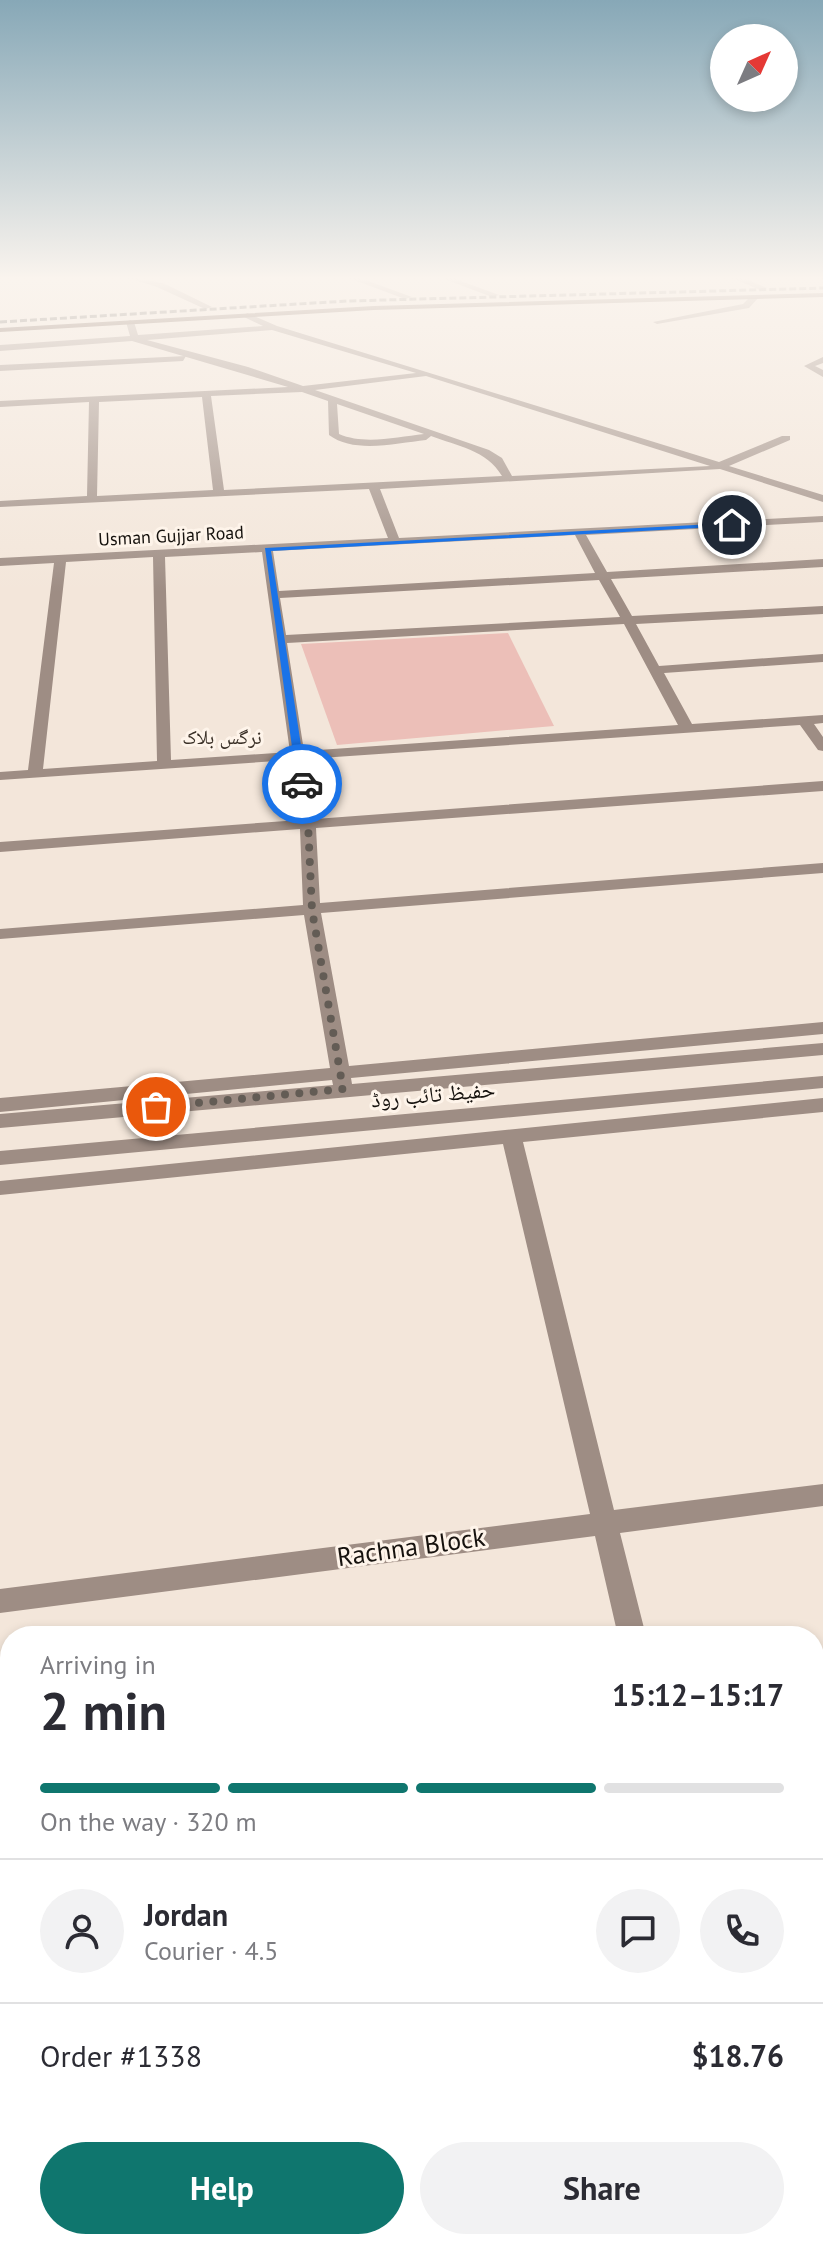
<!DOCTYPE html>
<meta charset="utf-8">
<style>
body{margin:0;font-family:"PT Sans","Noto Naskh Arabic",sans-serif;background:#f2f2f3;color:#2b2b33;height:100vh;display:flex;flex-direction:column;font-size:30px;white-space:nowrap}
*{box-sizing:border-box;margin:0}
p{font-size:26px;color:#7c7c81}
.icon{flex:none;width:44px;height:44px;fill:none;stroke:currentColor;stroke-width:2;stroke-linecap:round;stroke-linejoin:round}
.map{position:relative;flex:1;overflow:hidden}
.drawer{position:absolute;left:0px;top:1626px;width:824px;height:624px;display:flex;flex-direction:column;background:#fff;border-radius:32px 32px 0 0;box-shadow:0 4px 12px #0003}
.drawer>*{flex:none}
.needle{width:52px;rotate:45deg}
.fabs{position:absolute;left:710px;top:24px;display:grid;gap:16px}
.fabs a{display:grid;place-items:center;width:88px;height:88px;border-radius:50%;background:#fff;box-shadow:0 4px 12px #0003;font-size:40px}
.pin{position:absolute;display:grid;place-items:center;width:68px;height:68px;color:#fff;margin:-34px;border:4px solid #fff;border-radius:50%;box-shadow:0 2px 8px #0007}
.courier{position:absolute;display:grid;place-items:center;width:80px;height:80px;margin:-40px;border:6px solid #1a73e8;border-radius:50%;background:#fff;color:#222;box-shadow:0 2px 10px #0007}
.summary em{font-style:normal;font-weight:600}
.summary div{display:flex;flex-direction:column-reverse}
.summary{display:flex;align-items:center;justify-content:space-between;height:136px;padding:0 40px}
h1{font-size:52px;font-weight:600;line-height:60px}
.bar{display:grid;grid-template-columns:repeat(4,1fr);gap:12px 8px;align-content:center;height:96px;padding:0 40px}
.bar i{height:10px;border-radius:6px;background:#e1e1e2}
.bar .selected{background:#0f766e}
.bar p{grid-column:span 4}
.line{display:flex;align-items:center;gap:20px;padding:0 40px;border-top:2px solid #e1e1e2}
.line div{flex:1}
.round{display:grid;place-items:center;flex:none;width:84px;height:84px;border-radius:42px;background:#f2f2f3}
.cta{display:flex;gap:16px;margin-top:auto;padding:16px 40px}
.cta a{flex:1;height:92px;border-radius:48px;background:#0f766e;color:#fff;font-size:32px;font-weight:600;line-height:92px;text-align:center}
.cta a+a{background:#f2f2f3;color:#2b2b33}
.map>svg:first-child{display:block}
.green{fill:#ecbfb8}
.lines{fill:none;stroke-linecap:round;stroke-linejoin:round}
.minor{fill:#9e8d84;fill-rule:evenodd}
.major{fill:#5f4334;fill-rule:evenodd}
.rail{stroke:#534d46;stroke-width:3;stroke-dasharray:7 3;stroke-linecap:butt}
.route{fill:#1a73e8}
.done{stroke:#635c55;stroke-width:8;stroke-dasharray:0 14.4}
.labels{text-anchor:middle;stroke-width:6;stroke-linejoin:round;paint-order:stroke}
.far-street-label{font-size:18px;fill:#16120e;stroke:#fef4ea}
.far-neighbourhood-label{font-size:20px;fill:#3a3027;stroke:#fef4ea}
.street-label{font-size:22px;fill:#16120e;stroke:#fef4ea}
.near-street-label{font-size:26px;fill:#16120e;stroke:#fef4ea}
</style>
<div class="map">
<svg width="823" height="2250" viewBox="0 0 823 2250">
<rect width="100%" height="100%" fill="#f3e6da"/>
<path class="green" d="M508 633 554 726 337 745 301 644Z"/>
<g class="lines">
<g class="minor">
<path d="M125 277 163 283 212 307 205 309 157 287Z"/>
<path d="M346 277H357L412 297 405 299Z"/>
<path d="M439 277H450L499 295 492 297Z"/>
<path d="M730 277H740L767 288 760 290Z"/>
<path d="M817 277H823V280Z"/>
<path d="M752 295 759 297 749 308 657 324 653 322 743 304Z"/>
<path d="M247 313 277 326 719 462 782 436H790V440L729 466 823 495V502L720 469 380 489 399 538 823 516V522L586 535 607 572 823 559V567L611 579 632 616 823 606V614L636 624 659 666 823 654V662L664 673 692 724 823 715V723L814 724 823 737V751L818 750 800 725 306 759 315 819 823 781V791L316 828 320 903 823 863V873L321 913 349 1066 823 1022V1034L351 1078 352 1084 823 1043V1055L0 1128V1114L333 1085 332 1080 0 1112V1098L330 1068 304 915 0 939V929L303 905 300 829 0 852V842L300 820 291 760 0 780V772L28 770 54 563 0 566V558L388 538 369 489 0 507V501L87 496 89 402 0 407V401L288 387 132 341 0 351V345L130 336 126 322 130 320 134 322 138 335 263 326 244 317ZM272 330 416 373 303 386 248 367 147 340ZM426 376 710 466 512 476 502 458 489 450 315 390ZM302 392 328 401 329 435C354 454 397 443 426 440L431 436C457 446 487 450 502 476L224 490 211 396ZM202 397 213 490 97 496 99 402ZM337 404 424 434C397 437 364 445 339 434ZM575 535 595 573 279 591 273 551ZM262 552 290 752 171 760 165 557ZM153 557 157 761 43 769 66 562ZM599 580 620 617 286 635 280 598ZM624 624 678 725 304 751 287 643Z"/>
<path d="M186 356 183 361 0 371V365Z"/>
<path d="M823 357V363L815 366 823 370V377L804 366Z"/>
<path d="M823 1076V1088L0 1165V1151Z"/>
<path d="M823 1098V1112L523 1142 614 1510 823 1484V1506L620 1533 646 1636H618L595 1536 0 1613V1589L590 1514 503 1144 0 1195V1181Z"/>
<path d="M769 2240H805L808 2250H772Z"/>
</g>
<path class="major" d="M823 293V297L374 310 0 332V328L374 306Z"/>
<path class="rail" d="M0 322 347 301 823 288"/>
</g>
<linearGradient id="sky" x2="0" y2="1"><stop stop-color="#87a8b7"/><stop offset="0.47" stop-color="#faf4ee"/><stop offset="1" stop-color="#faf4ee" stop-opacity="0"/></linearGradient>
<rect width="823" height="592" fill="url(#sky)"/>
<path class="route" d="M732 523 735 526 271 551 307 784 302 787 297 784 265 548Z"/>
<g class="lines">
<path class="done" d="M156 1107 343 1089 312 910 308 823 302 784"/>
</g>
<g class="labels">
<g class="far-street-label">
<text transform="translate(171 536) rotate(-3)" y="6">Usman Gujjar Road</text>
</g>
<g class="far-neighbourhood-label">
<text x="222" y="744">نرگس بلاک</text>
</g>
<g class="street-label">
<text transform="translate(433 1094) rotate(-5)" y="8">حفیظ تائب روڈ</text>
</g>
<g class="near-street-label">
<text transform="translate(411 1547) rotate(-8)" y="9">Rachna Block</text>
</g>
</g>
</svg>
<div class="fabs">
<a><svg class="needle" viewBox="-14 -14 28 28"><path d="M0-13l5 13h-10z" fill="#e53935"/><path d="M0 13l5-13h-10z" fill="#7c7c81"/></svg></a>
</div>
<div class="pin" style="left:156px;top:1107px;background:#ea580c"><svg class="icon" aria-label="bag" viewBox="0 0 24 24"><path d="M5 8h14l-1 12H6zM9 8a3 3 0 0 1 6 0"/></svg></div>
<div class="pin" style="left:732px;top:525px;background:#1f2937"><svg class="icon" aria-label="home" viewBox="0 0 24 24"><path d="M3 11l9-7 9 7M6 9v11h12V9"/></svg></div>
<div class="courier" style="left:302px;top:784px"><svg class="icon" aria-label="car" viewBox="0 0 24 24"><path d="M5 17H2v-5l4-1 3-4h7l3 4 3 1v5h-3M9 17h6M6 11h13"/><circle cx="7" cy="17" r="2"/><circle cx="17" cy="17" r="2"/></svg></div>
<section class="drawer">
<div class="summary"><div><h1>2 min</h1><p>Arriving in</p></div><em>15:12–15:17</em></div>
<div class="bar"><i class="selected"></i><i class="selected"></i><i class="selected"></i><i></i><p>On the way · 320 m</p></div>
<div class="line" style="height:144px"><a class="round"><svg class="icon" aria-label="person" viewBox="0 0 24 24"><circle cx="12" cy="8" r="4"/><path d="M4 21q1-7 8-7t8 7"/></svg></a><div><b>Jordan</b><p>Courier · 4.5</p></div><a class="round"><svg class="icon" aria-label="chat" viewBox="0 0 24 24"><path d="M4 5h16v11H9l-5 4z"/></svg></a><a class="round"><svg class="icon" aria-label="phone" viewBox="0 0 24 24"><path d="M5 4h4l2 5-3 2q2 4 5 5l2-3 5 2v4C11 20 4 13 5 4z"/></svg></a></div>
<div class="line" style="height:104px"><div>Order #1338</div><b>$18.76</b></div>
<div class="cta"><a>Help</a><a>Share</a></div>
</section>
</div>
